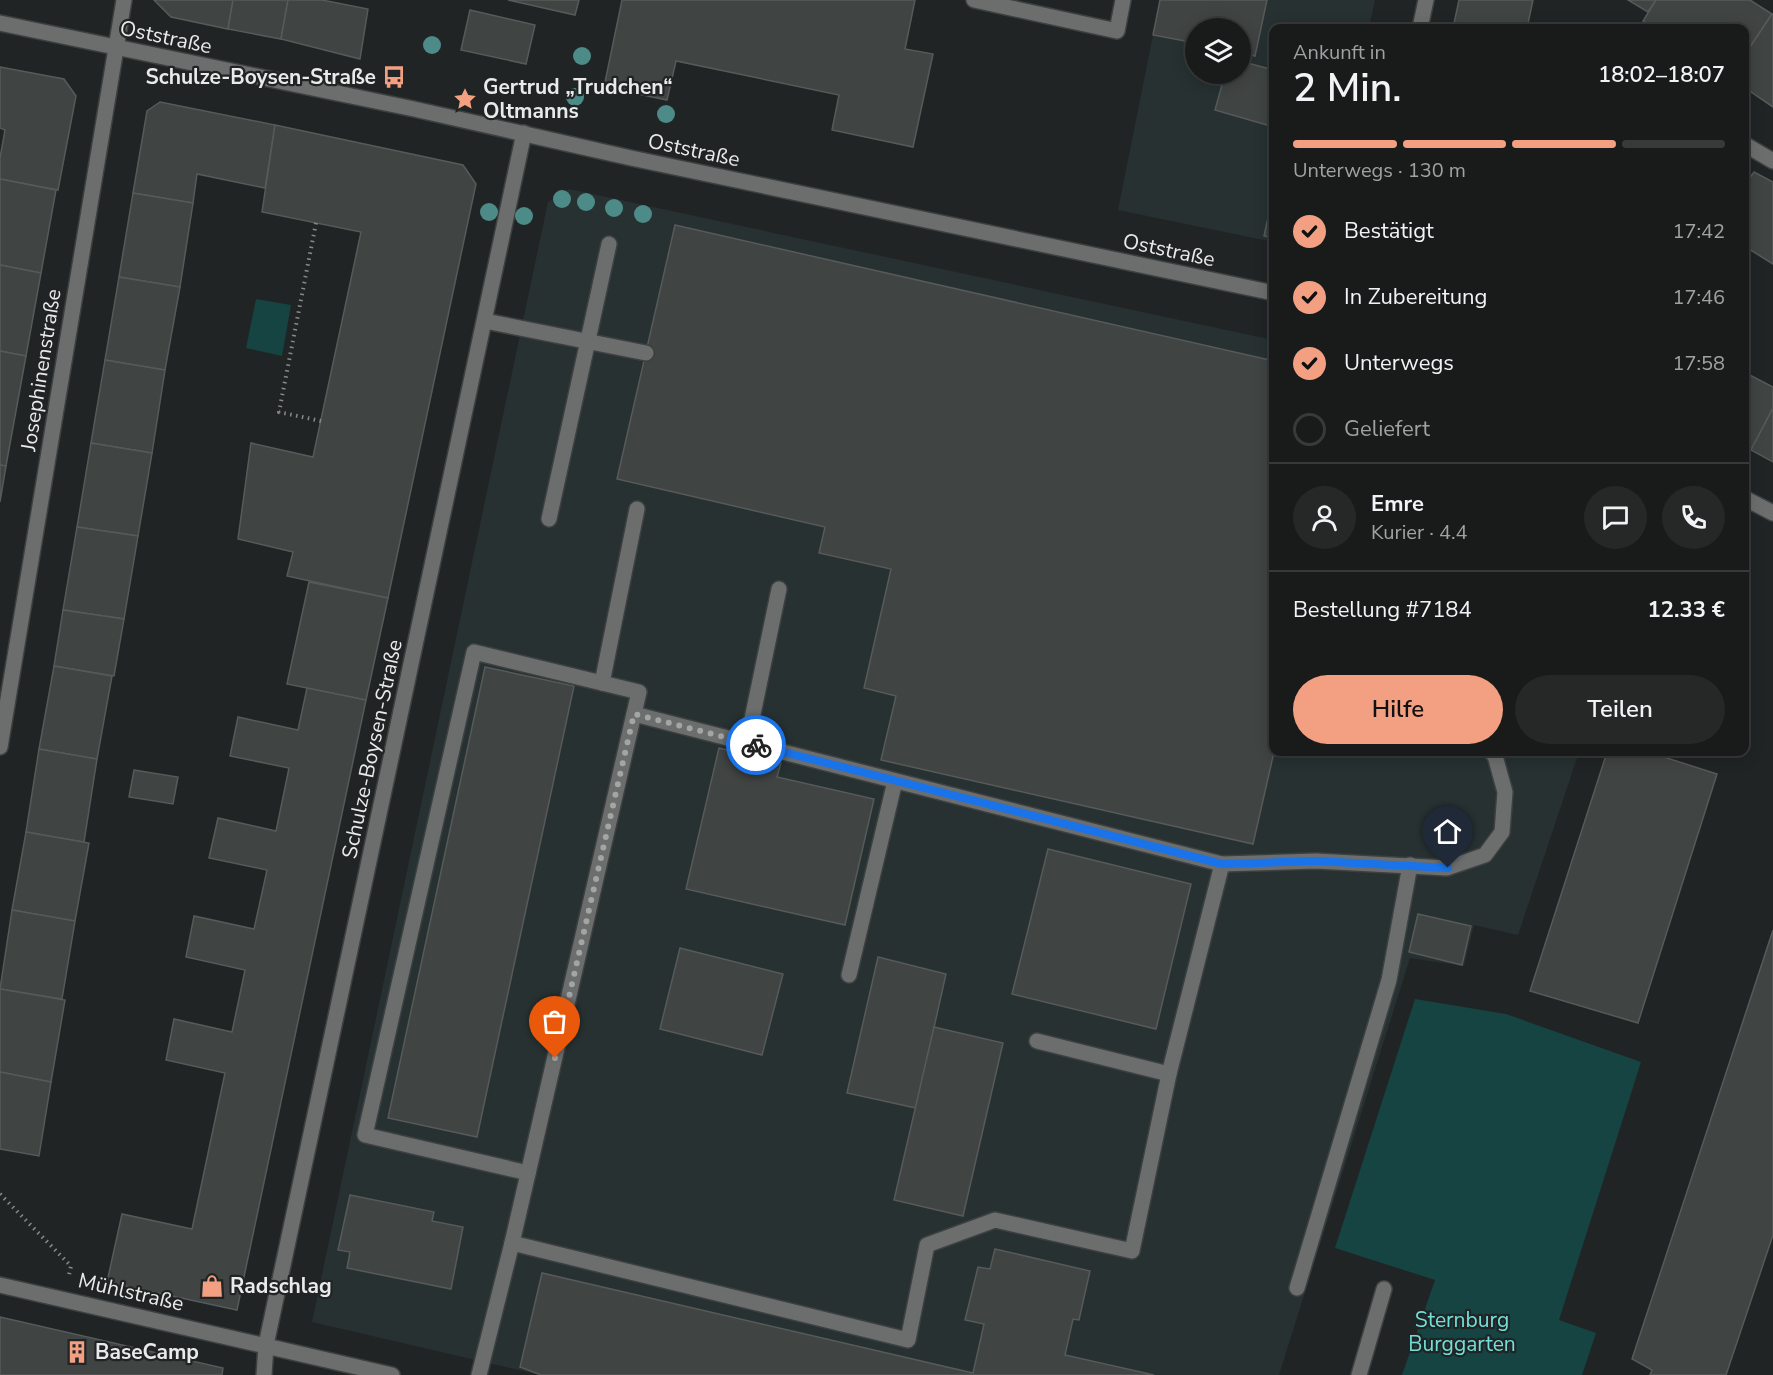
<!DOCTYPE html>
<html lang="de">
<meta charset="utf-8">
<style>
body{margin:0;font-family:"Nunito Sans",sans-serif;background:#262828;color:#f1f3f6;height:100vh;display:flex;flex-direction:column;font-size:22px;white-space:nowrap}
*{box-sizing:border-box;margin:0}
p{font-size:20px;color:#9fa1a3}
.icon{flex:none;width:33px;height:33px;fill:none;stroke:currentColor;stroke-width:2;stroke-linecap:round;stroke-linejoin:round}
.map{position:relative;flex:1;overflow:hidden}
.drawer{position:absolute;left:1269px;top:24px;width:480px;height:732px;display:flex;flex-direction:column;background:#191b1b;border-radius:12px;box-shadow:0 3px 15px #0003,0 0 0 2px #37393a}
.drawer>*{flex:none}
.controls{position:absolute;left:1185px;top:18px;display:grid;gap:12px}
.controls a{display:grid;place-items:center;width:66px;height:66px;border-radius:50%;background:#191b1b;box-shadow:0 3px 15px #0003,0 0 0 2px #37393a;font-size:30px}
.pin{position:absolute;display:grid;place-items:center;width:51px;height:51px;color:#fff;margin:-62px -26px;border-radius:50% 50% 50% 0;rotate:-45deg;box-shadow:0 0 6px #0007}
.pin .icon{rotate:45deg}
.courier{position:absolute;display:grid;place-items:center;width:60px;height:60px;margin:-30px;border:4px solid #1a73e8;border-radius:50%;background:#fff;color:#222;box-shadow:0 2px 8px #0007}
.head em{font-style:normal;font-weight:600}
.head div{display:flex;flex-direction:column-reverse}
.head{display:flex;align-items:center;justify-content:space-between;height:102px;padding:0 24px}
h1{font-size:39px;font-weight:600;line-height:45px}
.bar{display:grid;grid-template-columns:repeat(4,1fr);gap:9px 6px;align-content:center;height:72px;padding:0 24px}
.bar i{height:8px;border-radius:4px;background:#37393a}
.bar .current{background:#f3a082}
.bar p{grid-column:span 4}
.line{display:flex;align-items:center;gap:15px;padding:0 24px;border-top:2px solid #37393a}
.line div{flex:1}
.round{display:grid;place-items:center;flex:none;width:63px;height:63px;border-radius:32px;background:#262828}
ol{padding:0 24px;list-style:none}
li{display:flex;align-items:center;gap:18px;height:66px}
li p{margin-inline-start:auto}
li .icon{padding:6px;border-radius:50%;background:#f3a082;color:#111;stroke-width:4}
li:last-child{color:#9fa1a3}
li i{width:33px;height:33px;border:3px solid #37393a;border-radius:50%}
.action{display:flex;gap:12px;margin-top:auto;padding:12px 24px}
.action a{flex:1;height:69px;border-radius:36px;background:#f3a082;color:#111;font-size:24px;font-weight:600;line-height:69px;text-align:center}
.action a+a{background:#262828;color:#f1f3f6}
.map>svg:first-child{display:block}
.built{fill:#273131;fill-rule:evenodd}
.green{fill:#154442}
.building{fill:#404443;stroke:#565a59;stroke-width:1.5}
.lines{fill:none;stroke-linecap:round;stroke-linejoin:round}
.minor-casing{stroke:#3d4040;stroke-width:18}
.path{stroke:#888a8a;stroke-width:4;stroke-dasharray:1.5 4.5;stroke-linecap:butt}
.minor{stroke:#6c6e6e;stroke-width:15}
.tree{fill:#4d8b88}
.done{stroke:#a3a5a5;stroke-width:6;stroke-dasharray:0 10.8}
.route{stroke:#1a73e8;stroke-width:8}
.labels{text-anchor:middle;stroke-width:4.5;stroke-linejoin:round;paint-order:stroke}
.street-label{font-size:21px;fill:#e9ebeb;stroke:#212424}
.poi-label{font-size:21px;font-weight:bold;fill:#e9ebeb;stroke:#212424;text-anchor:start}
.park-label{font-size:21px;fill:#71e0da;stroke:#212424}
</style>
<div class="map">
<svg width="1773" height="1375" viewBox="0 0 1773 1375">
<rect width="100%" height="100%" fill="#212424"/>
<g class="built">
<path d="M1160 0H1375L1369 28H1274L1273 242 1118 210ZM1196 28H1240V74H1196Z"/>
<path d="M569 189 1273 340 1274 752H1579L1518 935 1474 925 1464 966 1410 958 1279 1375H540L312 1322 548 202Z"/>
</g>
<g class="green">
<path d="M256 299 291 305 282 356 246 348Z"/>
<path d="M1415 999 1506 1014 1641 1062 1559 1320 1596 1333 1582 1375H1402L1435 1280 1335 1248Z"/>
</g>
<g class="building">
<path d="M154 0H233L228 29 171 17Z"/>
<path d="M233 0H288L281 39 228 29Z"/>
<path d="M288 0H322L368 9 360 59 281 39Z"/>
<path d="M508 0H579L575 15Z"/>
<path d="M622 0H915L905 49 933 54 913 147 832 130 839 95 676 61 667 100 604 87Z"/>
<path d="M1160 0H1267L1255 56 1240 53V28H1196V43L1153 35Z"/>
<path d="M1459 0H1533L1527 28H1453Z"/>
<path d="M1628 0H1656L1648 12Z"/>
<path d="M1656 0H1750L1772 14 1744 56V28H1655L1643 21Z"/>
<path d="M470 10 535 25 526 64 461 50Z"/>
<path d="M1772 14 1773 15V107L1744 87V56Z"/>
<path d="M1240 61 1274 70V127L1215 110 1225 74H1240Z"/>
<path d="M0 67 64 79 76 96 58 190 0 179V158L5 130 0 128Z"/>
<path d="M160 102 275 125 265 188 197 174 193 203 133 193 147 111Z"/>
<path d="M275 125 463 165 476 184 388 598 287 576 293 552 238 539 251 443 313 457 361 232 262 212Z"/>
<path d="M1754 172 1773 182V264L1749 249 1744 256V186Z"/>
<path d="M0 179 56 190 41 273 0 265Z"/>
<path d="M133 193 193 203 180 287 119 277Z"/>
<path d="M1269 213 1274 214V238L1264 236Z"/>
<path d="M675 225 1274 361V752L1253 844 881 760 896 696 864 688 891 569 819 553 825 527 617 479Z"/>
<path d="M0 265 41 273 26 356 0 351Z"/>
<path d="M119 277 180 287 165 370 105 360Z"/>
<path d="M0 351 26 356 6 466 0 465Z"/>
<path d="M105 360 165 370 152 453 91 443Z"/>
<path d="M1744 372 1773 387V408L1751 450 1744 447Z"/>
<path d="M1773 408V462L1751 450Z"/>
<path d="M91 443 152 453 138 536 77 527Z"/>
<path d="M0 465 6 466 0 502Z"/>
<path d="M77 527 138 536 124 619 63 610Z"/>
<path d="M309 582 388 598 366 700 287 684Z"/>
<path d="M63 610 124 619 114 676 54 666Z"/>
<path d="M54 666 112 676 97 759 39 749Z"/>
<path d="M485 667 574 686 477 1137 388 1118Z"/>
<path d="M307 688 366 700 237 1310 107 1282 122 1214 192 1229 225 1073 166 1060 174 1019 232 1032 245 970 186 957 194 916 254 929 267 870 209 858 218 818 276 831 289 768 230 756 238 717 298 730Z"/>
<path d="M719 748 781 763 777 777 874 799 845 925 686 889Z"/>
<path d="M39 749 97 759 84 842 26 832Z"/>
<path d="M1607 752H1648L1717 774 1638 1023 1530 991Z"/>
<path d="M134 770 178 777 173 804 129 797Z"/>
<path d="M26 832 89 843 75 921 12 910Z"/>
<path d="M1048 849 1191 884 1156 1029 1012 994Z"/>
<path d="M12 910 75 921 62 999 0 989Z"/>
<path d="M1418 914 1471 926 1462 965 1409 952Z"/>
<path d="M1773 930V1235L1726 1375H1650L1652 1370 1632 1359Z"/>
<path d="M680 948 783 974 762 1055 660 1029Z"/>
<path d="M878 957 946 974 916 1108 847 1093Z"/>
<path d="M0 989 65 1000 51 1082 0 1072Z"/>
<path d="M934 1027 1003 1043 963 1216 894 1200Z"/>
<path d="M0 1072 51 1082 39 1156 0 1149Z"/>
<path d="M350 1195 434 1212 432 1221 463 1227 451 1289 347 1268 350 1252 338 1250Z"/>
<path d="M995 1249 1090 1271 1079 1320 1073 1319 1065 1355 1154 1375H541L520 1367 542 1273 973 1373 984 1324 965 1320 978 1267 990 1269Z"/>
<path d="M0 1317 223 1368 222 1375H0Z"/>
</g>
<g class="lines">
<g class="minor-casing">
<g id="minor">
<path d="M974 0 1117 31 1123 0"/>
<path d="M0 23 414 109 631 158 1274 293"/>
<path d="M1420 28 1426 0"/>
<path d="M1744 144 1773 161"/>
<path d="M485 321 646 353"/>
<path d="M1744 498 1773 513"/>
<path d="M549 519 609 244"/>
<path d="M634 714 1222 864 1169 1074 1037 1041"/>
<path d="M747 743 779 589"/>
<path d="M0 747 124 0"/>
<path d="M1222 864 1316 861 1447 868 1485 855 1502 832 1505 792 1495 756 1491 752"/>
<path d="M849 975 895 781"/>
<path d="M528 1173 365 1135 474 652 602 683"/>
<path d="M512 1243 908 1340 927 1245 995 1220 1132 1251 1169 1074"/>
<path d="M0 1285 392 1375"/>
<path d="M1297 1288 1389 980 1410 865"/>
<path d="M264 1375 266 1345 524 133"/>
<path d="M479 1375 512 1243 639 692 602 683 637 509"/>
<path d="M1359 1375 1384 1289"/>
</g>
</g>
<g class="path">
<path d="M316 223 279 412 321 421"/>
<path d="M0 1194 71 1266 69 1275"/>
</g>
<use href="#minor" class="minor"/>
</g>
<g class="tree">
<circle cx="432" cy="45" r="9"/>
<circle cx="582" cy="56" r="9"/>
<circle cx="575" cy="97" r="9"/>
<circle cx="666" cy="114" r="9"/>
<circle cx="562" cy="199" r="9"/>
<circle cx="586" cy="202" r="9"/>
<circle cx="614" cy="208" r="9"/>
<circle cx="489" cy="212" r="9"/>
<circle cx="643" cy="214" r="9"/>
<circle cx="524" cy="216" r="9"/>
</g>
<g class="lines">
<path class="done" d="M555 1058 634 714 756 745"/>
<path class="route" d="M756 745 1222 864 1316 861 1448 868"/>
</g>
<defs>
<g id="bus-bare" transform="scale(1.8)"><path d="M-5-6H5V4H4V6H2V4H-2V6H-4V4H-5ZM-3.5-4V0h7V-4ZM-3.5 1.2v1.5H-2V1.2ZM2 1.2v1.5H3.5V1.2Z" fill="#f3a082" stroke="#212424" stroke-width="2.5" paint-order="stroke"/></g>
<g id="sight-bare" transform="scale(1.8)"><path d="M0-6L1.8-2.2L6-1.7L2.9 1.2L3.7 5.4L0 3.3L-3.7 5.4L-2.9 1.2L-6-1.7L-1.8-2.2Z" fill="#f3a082" stroke="#212424" stroke-width="2.5" paint-order="stroke"/></g>
<g id="shop-bare" transform="scale(1.8)"><path d="M-5-2.5h2.3a2.7 3.5 0 0 1 5.4 0H5L5.5 6h-11ZM-1.5-2.5h3a1.5 2.3 0 0 0-3 0Z" fill="#f3a082" stroke="#212424" stroke-width="2.5" paint-order="stroke"/></g>
<g id="building-bare" transform="scale(1.8)"><path d="M-4-6H4V6H1V3H-1V6H-4ZM-2.5-4.3h1.7v1.8h-1.7ZM.8-4.3h1.7v1.8H.8ZM-2.5-1h1.7V.8h-1.7ZM.8-1h1.7V.8H.8Z" fill="#f3a082" stroke="#212424" stroke-width="2.5" paint-order="stroke"/></g>
</defs>
<g fill-rule="evenodd">
<use href="#bus-bare" x="394" y="77"/>
<use href="#sight-bare" x="465" y="99"/>
<use href="#shop-bare" x="212" y="1286"/>
<use href="#building-bare" x="77" y="1352"/>
</g>
<g class="labels">
<g class="street-label">
<text transform="translate(166 37) rotate(12)" y="7">Oststraße</text>
<text transform="translate(694 150) rotate(12)" y="7">Oststraße</text>
<text transform="translate(1169 250) rotate(12)" y="7">Oststraße</text>
<text transform="translate(41 370) rotate(-81)" y="7">Josephinenstraße</text>
<text transform="translate(372 749) rotate(-78)" y="7">Schulze-Boysen-Straße</text>
<text transform="translate(131 1292) rotate(13)" y="7">Mühlstraße</text>
</g>
<g class="poi-label">
<text x="376" y="84" text-anchor="end">Schulze-Boysen-Straße</text>
<text x="483" y="94">Gertrud „Trudchen“<tspan x="483" dy="24">Oltmanns</tspan></text>
<text x="230" y="1293">Radschlag</text>
<text x="95" y="1359">BaseCamp</text>
</g>
<g class="park-label">
<text x="1462" y="1327">Sternburg<tspan x="1462" dy="24">Burggarten</tspan></text>
</g>
</g>
</svg>
<div class="controls">
<a><svg class="icon" aria-label="layers" viewBox="0 0 24 24"><path d="M12 4l9 5-9 5-9-5zM3 14l9 5 9-5"/></svg></a>
</div>
<div class="pin" style="left:555px;top:1058px;background:#ea580c"><svg class="icon" aria-label="bag" viewBox="0 0 24 24"><path d="M5 8h14l-1 12H6zM9 8a3 3 0 0 1 6 0"/></svg></div>
<div class="pin" style="left:1448px;top:868px;background:#1f2937"><svg class="icon" aria-label="home" viewBox="0 0 24 24"><path d="M3 11l9-7 9 7M6 9v11h12V9"/></svg></div>
<div class="courier" style="left:756px;top:745px"><svg class="icon" aria-label="bike" viewBox="0 0 24 24"><circle cx="6" cy="16" r="4"/><circle cx="18" cy="16" r="4"/><path d="M6 16l4-8h5l3 8M10 8l3 8H6M13 5h3"/></svg></div>
<section class="drawer">
<div class="head"><div><h1>2 Min.</h1><p>Ankunft in</p></div><em>18:02–18:07</em></div>
<div class="bar"><i class="current"></i><i class="current"></i><i class="current"></i><i></i><p>Unterwegs · 130 m</p></div>
<ol>
<li><svg class="icon" aria-label="check" viewBox="0 0 24 24"><path d="M5 12l5 5 9-10"/></svg>Bestätigt<p>17:42</p></li>
<li><svg class="icon" aria-label="check" viewBox="0 0 24 24"><path d="M5 12l5 5 9-10"/></svg>In Zubereitung<p>17:46</p></li>
<li><svg class="icon" aria-label="check" viewBox="0 0 24 24"><path d="M5 12l5 5 9-10"/></svg>Unterwegs<p>17:58</p></li>
<li><i></i>Geliefert</li>
</ol>
<div class="line" style="height:108px"><a class="round"><svg class="icon" aria-label="person" viewBox="0 0 24 24"><circle cx="12" cy="8" r="4"/><path d="M4 21q1-7 8-7t8 7"/></svg></a><div><b>Emre</b><p>Kurier · 4.4</p></div><a class="round"><svg class="icon" aria-label="chat" viewBox="0 0 24 24"><path d="M4 5h16v11H9l-5 4z"/></svg></a><a class="round"><svg class="icon" aria-label="phone" viewBox="0 0 24 24"><path d="M5 4h4l2 5-3 2q2 4 5 5l2-3 5 2v4C11 20 4 13 5 4z"/></svg></a></div>
<div class="line" style="height:78px"><div>Bestellung #7184</div><b>12.33 €</b></div>
<div class="action"><a>Hilfe</a><a>Teilen</a></div>
</section>
</div>
